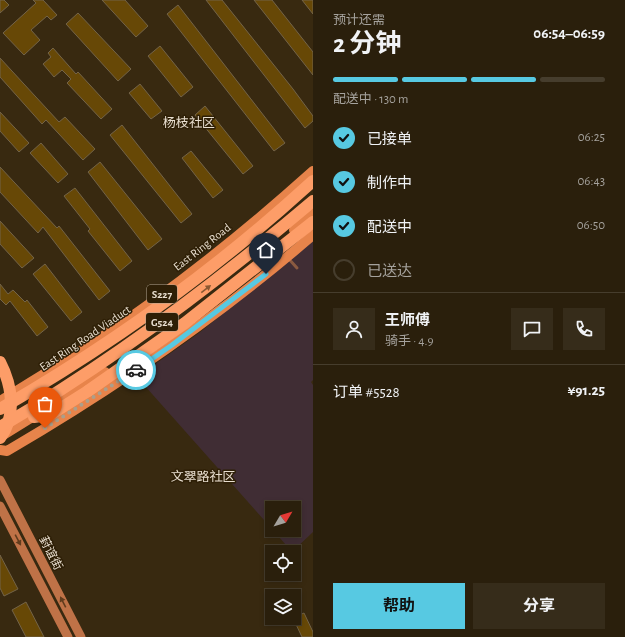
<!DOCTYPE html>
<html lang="zh">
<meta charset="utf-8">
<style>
body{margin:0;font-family:"Alegreya Sans","Noto Sans SC",sans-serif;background:#362c1a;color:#f1f3f6;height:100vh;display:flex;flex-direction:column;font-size:15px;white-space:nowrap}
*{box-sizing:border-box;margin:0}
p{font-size:13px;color:#a5a29d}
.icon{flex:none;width:22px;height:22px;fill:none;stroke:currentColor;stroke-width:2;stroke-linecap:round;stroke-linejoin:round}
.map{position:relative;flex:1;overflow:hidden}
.panel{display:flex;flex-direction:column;background:#2a1f0c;width:312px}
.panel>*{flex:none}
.needle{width:26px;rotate:52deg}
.fabs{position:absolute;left:265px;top:501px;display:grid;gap:8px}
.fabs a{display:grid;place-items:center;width:36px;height:36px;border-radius:0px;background:#2a1f0c;box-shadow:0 2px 6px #0003,0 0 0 1px #463d2d;font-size:20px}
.pin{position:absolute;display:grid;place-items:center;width:34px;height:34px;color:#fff;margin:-41px -17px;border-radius:50% 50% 50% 0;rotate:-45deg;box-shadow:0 0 4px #0007}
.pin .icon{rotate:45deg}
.courier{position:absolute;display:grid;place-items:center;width:40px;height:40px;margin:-20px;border:3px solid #57c9e2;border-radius:50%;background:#fff;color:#222;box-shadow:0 1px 5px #0007}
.head em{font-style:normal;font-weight:700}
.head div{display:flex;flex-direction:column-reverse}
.head{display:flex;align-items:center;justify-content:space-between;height:68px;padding:0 20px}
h1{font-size:26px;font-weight:700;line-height:30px}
.bar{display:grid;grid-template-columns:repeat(4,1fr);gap:6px 4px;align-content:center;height:48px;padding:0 20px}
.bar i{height:5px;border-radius:3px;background:#463d2d}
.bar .selected{background:#57c9e2}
.bar p{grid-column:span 4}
.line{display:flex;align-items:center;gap:10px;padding:0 20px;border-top:1px solid #463d2d}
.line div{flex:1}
.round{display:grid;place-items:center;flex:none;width:42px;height:42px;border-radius:0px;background:#362c1a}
ol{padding:0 20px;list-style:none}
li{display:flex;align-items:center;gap:12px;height:44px}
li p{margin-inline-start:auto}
li .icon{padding:4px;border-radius:50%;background:#57c9e2;color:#111;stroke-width:4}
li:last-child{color:#a5a29d}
li i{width:22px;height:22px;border:2px solid #463d2d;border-radius:50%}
.cta{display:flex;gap:8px;margin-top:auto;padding:8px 20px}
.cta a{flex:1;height:46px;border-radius:0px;background:#57c9e2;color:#111;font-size:16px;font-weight:700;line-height:46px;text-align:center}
.cta a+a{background:#362c1a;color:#f1f3f6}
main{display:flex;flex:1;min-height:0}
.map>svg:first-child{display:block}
.commercial{fill:#402d34}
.building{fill:#674806;stroke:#736348}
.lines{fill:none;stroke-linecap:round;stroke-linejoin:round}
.lane{stroke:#8a5a40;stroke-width:3}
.secondary{stroke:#bf7247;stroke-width:9}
.primary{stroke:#e7844b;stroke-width:10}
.highway{stroke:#fd9d68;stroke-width:12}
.highway-bridge{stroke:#fd9d68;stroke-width:12}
.oneway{fill:#8b5832}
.oneway2{fill:#613c1d}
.done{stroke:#aa9f8c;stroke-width:4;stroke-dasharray:0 7.2}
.route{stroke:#57c9e2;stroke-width:5}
.labels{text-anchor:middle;stroke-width:3;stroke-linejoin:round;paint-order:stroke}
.shield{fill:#2e1f06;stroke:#b0a593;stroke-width:1}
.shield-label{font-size:11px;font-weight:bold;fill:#e8decf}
.street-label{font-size:12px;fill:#e8decf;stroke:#2e1f06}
.neighbourhood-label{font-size:13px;fill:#e8decf;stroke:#2e1f06}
</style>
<main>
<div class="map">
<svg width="313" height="637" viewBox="0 0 313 637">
<rect width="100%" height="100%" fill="#382910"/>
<path class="commercial" d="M313 240V380L311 382 313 385V532L292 552 273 530H294V508H272V529L137 377 199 333Z"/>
<g class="building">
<path d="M0 0H4L9 5 0 13Z"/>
<path d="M33 0H43L57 15 51 20 47 16 31 30 40 40 24 55 3 33 36 3Z"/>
<path d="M102 0H125L148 26 136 37Z"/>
<path d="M206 0H222L293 89 313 116V121L305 128Z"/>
<path d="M254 0H272L313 52V75Z"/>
<path d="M302 0H313V14Z"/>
<path d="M178 5 285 143 274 151 167 14Z"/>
<path d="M78 13 131 69 118 81 66 24Z"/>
<path d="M160 46 193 87 181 97 148 56Z"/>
<path d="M53 48 76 74 78 72 112 109 101 119 67 83 71 79 62 70 54 77 43 64 51 57 48 53Z"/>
<path d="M0 58 59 122 65 117 95 149 83 160 46 120 42 124 0 77Z"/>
<path d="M140 84 162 111 151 119 129 93Z"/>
<path d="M205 106 253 166 243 174 195 115Z"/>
<path d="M0 112 29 143 19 152 0 131Z"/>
<path d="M122 125 192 214 181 223 110 135Z"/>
<path d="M41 143 68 174 58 183 30 153Z"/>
<path d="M191 151 223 190 213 198 182 158Z"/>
<path d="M100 162 162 239 148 250 88 172Z"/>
<path d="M0 167 57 228 59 226 110 291 99 300 43 227 38 233 0 192Z"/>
<path d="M75 188 132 261 120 271 88 231 90 229 64 196Z"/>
<path d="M0 221 34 258 22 268 0 244Z"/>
<path d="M45 264 82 312 71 321 33 274Z"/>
<path d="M0 284 8 294 13 290 25 302 27 300 48 327 37 336 10 301 6 305 0 299Z"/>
<path d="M0 555 18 589 4 596 0 588Z"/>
<path d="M26 602 44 637H26L12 610Z"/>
<path d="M304 613 313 632V637H302L293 618Z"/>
</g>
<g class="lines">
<path class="lane" d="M288 258 297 268"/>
<g class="secondary">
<path d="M0 480 81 637"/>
<path d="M0 506 68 637"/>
</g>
<g class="primary">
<path d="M294 230 313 214"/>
<path d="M0 401C31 382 63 363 93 343 170 292 244 233 313 171"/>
<path d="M0 437 105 372"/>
<path d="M0 450 7 451C115 388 218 317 313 235"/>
</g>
<path class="highway" d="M34 417 50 415 88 391"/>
<g class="highway-bridge">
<path d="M0 362C12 385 17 416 0 438"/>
<path d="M88 391 185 323 313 222"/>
<path d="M0 409C111 345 218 268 313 181"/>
<path d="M0 427C112 362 214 285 313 201"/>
</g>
</g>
<defs><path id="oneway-solid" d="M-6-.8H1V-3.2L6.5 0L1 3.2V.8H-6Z"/></defs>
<use class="oneway" href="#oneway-solid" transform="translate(206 289) rotate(-38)"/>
<g class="oneway2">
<use href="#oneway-solid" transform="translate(18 540) rotate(62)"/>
<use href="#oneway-solid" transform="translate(63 602) rotate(-117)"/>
</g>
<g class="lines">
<path class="done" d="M45 428 136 370"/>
<path class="route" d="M136 370 172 345 266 274"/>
</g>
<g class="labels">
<g class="shield">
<rect x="147" y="285" width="30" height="18" rx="3"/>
<rect x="146" y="313" width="32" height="18" rx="3"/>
</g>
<g class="shield-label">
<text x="162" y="298">S227</text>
<text x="162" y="326">G524</text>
</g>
<g class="street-label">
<text transform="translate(202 247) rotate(-38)" y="4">East Ring Road</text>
<text transform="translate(85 338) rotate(-34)" y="4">East Ring Road Viaduct</text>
<text transform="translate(51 553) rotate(63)" y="4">葑谊街</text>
</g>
<g class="neighbourhood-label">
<text x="189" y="127">杨枝社区</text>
<text x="203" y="481">文翠路社区</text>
</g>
</g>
</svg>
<div class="fabs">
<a><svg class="needle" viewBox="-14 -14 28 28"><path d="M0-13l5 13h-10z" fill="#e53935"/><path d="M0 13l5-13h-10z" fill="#a5a29d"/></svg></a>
<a><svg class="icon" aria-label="locate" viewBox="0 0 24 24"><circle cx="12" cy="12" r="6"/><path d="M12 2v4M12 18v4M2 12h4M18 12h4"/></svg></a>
<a><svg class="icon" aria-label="layers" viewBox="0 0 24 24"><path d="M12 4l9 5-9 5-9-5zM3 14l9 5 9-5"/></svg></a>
</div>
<div class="pin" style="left:45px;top:428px;background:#ea580c"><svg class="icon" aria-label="bag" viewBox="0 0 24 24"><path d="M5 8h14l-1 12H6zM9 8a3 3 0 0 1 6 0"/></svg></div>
<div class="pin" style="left:266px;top:274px;background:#1f2937"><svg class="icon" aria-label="home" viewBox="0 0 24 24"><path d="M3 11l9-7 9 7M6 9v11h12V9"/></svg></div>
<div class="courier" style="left:136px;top:370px"><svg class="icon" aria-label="car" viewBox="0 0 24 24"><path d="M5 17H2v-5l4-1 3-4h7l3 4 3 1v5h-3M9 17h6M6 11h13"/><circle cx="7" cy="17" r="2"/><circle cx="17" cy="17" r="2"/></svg></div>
</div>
<section class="panel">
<div class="head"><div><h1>2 分钟</h1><p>预计还需</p></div><em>06:54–06:59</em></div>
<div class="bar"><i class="selected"></i><i class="selected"></i><i class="selected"></i><i></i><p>配送中 · 130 m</p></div>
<ol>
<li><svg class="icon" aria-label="check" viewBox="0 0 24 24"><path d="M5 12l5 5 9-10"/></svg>已接单<p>06:25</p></li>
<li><svg class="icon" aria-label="check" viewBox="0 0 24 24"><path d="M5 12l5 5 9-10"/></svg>制作中<p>06:43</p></li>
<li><svg class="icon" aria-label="check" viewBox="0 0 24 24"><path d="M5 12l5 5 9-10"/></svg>配送中<p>06:50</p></li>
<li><i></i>已送达</li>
</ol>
<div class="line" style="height:72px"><a class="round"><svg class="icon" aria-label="person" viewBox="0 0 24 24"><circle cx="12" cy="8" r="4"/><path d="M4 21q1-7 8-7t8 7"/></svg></a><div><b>王师傅</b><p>骑手 · 4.9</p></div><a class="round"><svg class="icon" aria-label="chat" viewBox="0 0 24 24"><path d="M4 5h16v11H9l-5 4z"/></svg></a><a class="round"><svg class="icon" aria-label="phone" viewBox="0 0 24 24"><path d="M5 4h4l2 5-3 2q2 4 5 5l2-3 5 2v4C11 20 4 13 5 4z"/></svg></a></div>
<div class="line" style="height:52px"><div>订单 #5528</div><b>¥91.25</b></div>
<div class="cta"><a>帮助</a><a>分享</a></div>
</section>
</main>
